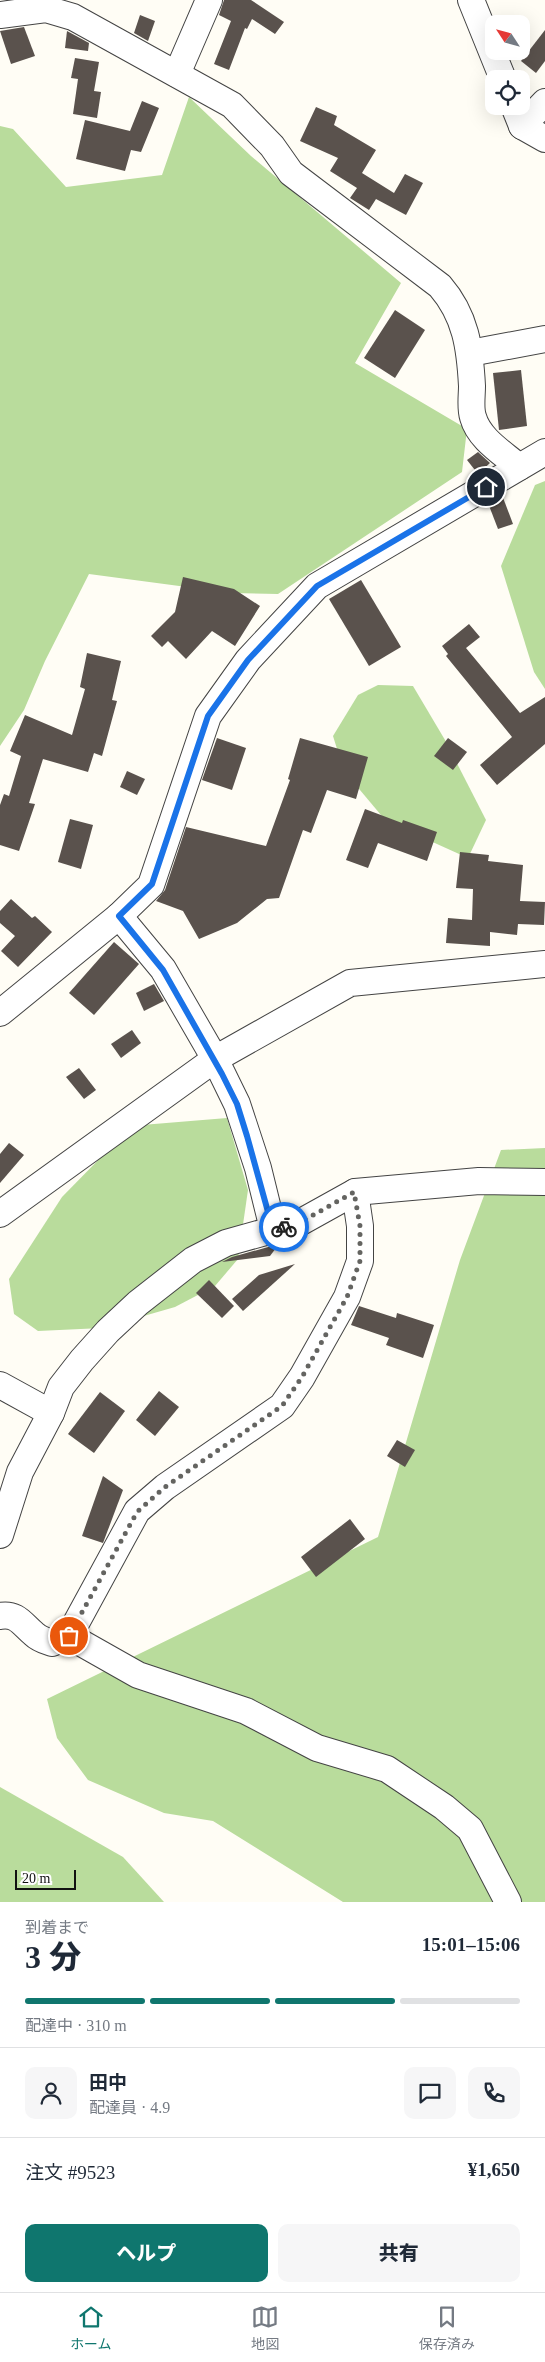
<!DOCTYPE html>
<html lang="ja">
<meta charset="utf-8">
<style>
body{margin:0;font-family:"Times New Roman","Noto Sans JP",serif;background:#f6f6f7;color:#1f2937;height:100vh;display:flex;flex-direction:column;font-size:19px;white-space:nowrap}
*{box-sizing:border-box;margin:0}
p{font-size:16px;color:#747a83}
.icon{flex:none;width:28px;height:28px;fill:none;stroke:currentColor;stroke-width:2;stroke-linecap:round;stroke-linejoin:round}
.map{position:relative;height:1902px;overflow:hidden}
.sheet{display:flex;flex-direction:column;background:#fff;flex:1}
.sheet>*{flex:none}
.needle{width:32px;rotate:306deg}
.buttons{position:absolute;left:485px;top:15px;display:grid;gap:10px}
.buttons a{display:grid;place-items:center;width:45px;height:45px;border-radius:10px;background:#fff;box-shadow:0 5px 20px #0002;font-size:25px}
.scale{position:absolute;left:15px;bottom:12px;width:61px;box-sizing:border-box;padding-left:5px;border:2px solid #111;border-top:0;font-size:14px;line-height:18px;white-space:nowrap;color:#111;-webkit-text-stroke:4px #fff;paint-order:stroke}
.pin{position:absolute;display:grid;place-items:center;width:42px;height:42px;color:#fff;margin:-21px;border:2px solid #fff;border-radius:50%;box-shadow:0 1px 5px #0007}
.courier{position:absolute;display:grid;place-items:center;width:50px;height:50px;margin:-25px;border:4px solid #1a73e8;border-radius:50%;background:#fff;color:#222;box-shadow:0 1px 6px #0007}
.overview em{font-style:normal;font-weight:800}
.overview div{display:flex;flex-direction:column-reverse}
.overview{display:flex;align-items:center;justify-content:space-between;height:85px;padding:0 25px}
h1{font-size:32px;font-weight:800;line-height:38px}
.bar{display:grid;grid-template-columns:repeat(4,1fr);gap:8px 5px;align-content:center;height:60px;padding:0 25px}
.bar i{height:6px;border-radius:4px;background:#e0e1e3}
.bar .active{background:#0f766e}
.bar p{grid-column:span 4}
.line{display:flex;align-items:center;gap:12px;padding:0 25px;border-top:1px solid #e0e1e3}
.line div{flex:1}
.round{display:grid;place-items:center;flex:none;width:52px;height:52px;border-radius:10px;background:#f6f6f7}
.cta{display:flex;gap:10px;margin-top:auto;padding:10px 25px}
.cta a{flex:1;height:58px;border-radius:10px;background:#0f766e;color:#fff;font-size:20px;font-weight:800;line-height:58px;text-align:center}
.cta a+a{background:#f6f6f7;color:#1f2937}
.dock{display:flex;justify-content:space-around;align-items:center;height:70px;border-top:1px solid #e0e1e3;background:#fff;font-size:14px;color:#747a83}
.dock a{display:grid;justify-items:center;gap:2px}
.dock .active{color:#0f766e}
.map>svg:first-child{display:block}
.forest{fill:#b9dc9c}
.building{fill:#5a524d}
.lines{fill:none;stroke-linecap:round;stroke-linejoin:round}
.minor-casing{stroke:#444;stroke-width:28}
.minor{stroke:#fff;stroke-width:26}
.done{stroke:#646461;stroke-width:5;stroke-dasharray:0 9}
.route{stroke:#1a73e8;stroke-width:6}
</style>
<div class="map">
<svg width="545" height="1902" viewBox="0 0 545 1902">
<rect width="100%" height="100%" fill="#fffdf5"/>
<g class="forest">
<path d="M189 97 251 156 401 283 355 363 467 429 462 472 278 594 232 593 89 574 45 661 24 710 0 746V126L13 129 66 187 162 175Z"/>
<path d="M545 481V689L534 672 501 566 535 485Z"/>
<path d="M378 685 413 686 445 740 486 820 468 858 386 821 344 771 333 736 358 695Z"/>
<path d="M227 1118 248 1190 238 1259 215 1286 175 1307 102 1328 38 1331 14 1314 9 1279 62 1197 112 1146 142 1125Z"/>
<path d="M545 1148V1902H343L213 1821 164 1813 88 1780 57 1738 47 1699 378 1537 460 1260 501 1150Z"/>
<path d="M0 1787 123 1857 164 1902H0Z"/>
</g>
<g class="building">
<path d="M224 0H251L284 22 275 34 252 19 247 29 245 28 229 70 214 64 231 21 219 15Z"/>
<path d="M140 15 155 21 148 41 134 33Z"/>
<path d="M24 27 35 56 11 64 0 31Z"/>
<path d="M545 30V61L536 73 521 61Z"/>
<path d="M67 31 89 43 88 51 65 48Z"/>
<path d="M75 58 99 62 94 91 101 92 97 118 73 114 78 79 71 78Z"/>
<path d="M142 101 159 108 141 152 131 150 125 171 76 159 85 120 130 131Z"/>
<path d="M316 107 337 116 334 125 376 150 362 173 394 193 405 174 423 183 406 215 376 199 369 210 350 198 357 188 330 171 338 158 300 141Z"/>
<path d="M395 310 425 330 395 378 364 358Z"/>
<path d="M521 370 527 426 499 430 493 373Z"/>
<path d="M478 452 490 463 478 474 467 460Z"/>
<path d="M502 495 513 524 498 529 488 503Z"/>
<path d="M183 577 234 589 260 606 235 646 212 631 186 659 168 641 162 647 151 636 175 612Z"/>
<path d="M361 580 401 647 369 666 329 599Z"/>
<path d="M469 624 480 637 466 648 520 713 545 697V744L497 785 480 765 512 737 446 656 448 654 442 646Z"/>
<path d="M87 653 121 661 112 700 117 701 102 756 94 753 88 772 43 759 29 803 35 804 19 851 0 845V805L4 794 9 796 21 756 10 751 25 715 72 735 85 689 80 687Z"/>
<path d="M217 738 246 748 232 790 202 780Z"/>
<path d="M300 738 368 757 356 799 327 790 311 833 303 830 279 898 267 899 237 923 199 939 183 911 156 901 165 890 186 827 266 846 290 780 288 779Z"/>
<path d="M448 738 467 752 453 770 434 756Z"/>
<path d="M127 771 145 779 137 795 120 787Z"/>
<path d="M365 809 402 823 403 820 437 832 427 861 378 843 368 868 346 860Z"/>
<path d="M70 819 93 825 81 869 58 862Z"/>
<path d="M460 852 489 855 488 861 523 865 520 901 545 902 544 925 518 924 517 935 490 932V946L446 943 448 918 472 920 473 889 456 888Z"/>
<path d="M11 899 32 918 35 916 52 932 18 967 1 951 15 936 0 923V911Z"/>
<path d="M114 942 139 964 94 1015 69 993Z"/>
<path d="M154 984 164 1001 144 1011 136 993Z"/>
<path d="M132 1030 141 1043 121 1058 111 1044Z"/>
<path d="M79 1068 96 1090 84 1099 66 1077Z"/>
<path d="M9 1143 24 1155 0 1183V1154Z"/>
<path d="M279 1244 270 1256 222 1262 232 1257Z"/>
<path d="M295 1264 243 1311 232 1299 259 1275Z"/>
<path d="M209 1280 234 1306 222 1318 196 1293Z"/>
<path d="M359 1306 396 1318 397 1313 434 1325 423 1358 386 1345 389 1338 351 1325Z"/>
<path d="M159 1391 179 1407 155 1436 136 1420Z"/>
<path d="M100 1392 125 1411 94 1453 68 1434Z"/>
<path d="M397 1440 415 1450 405 1467 387 1456Z"/>
<path d="M103 1476 123 1490 103 1543 82 1536Z"/>
<path d="M350 1519 365 1539 316 1577 301 1557Z"/>
</g>
<g class="lines">
<g class="minor-casing">
<g id="minor">
<path d="M471 0 503 79"/>
<path d="M0 15 46 9 73 17 232 105 272 146 291 173 440 286C466 316 470 348 472 386 472 396 470 408 473 417 479 439 503 453 519 467"/>
<path d="M177 74 209 0"/>
<path d="M514 106 522 126 545 139"/>
<path d="M522 126 545 102"/>
<path d="M470 353 545 339"/>
<path d="M119 916 163 969 215 1059 237 1104 258 1168 273 1229"/>
<path d="M0 1013 119 916 151 885 208 716 248 660 317 586 545 452"/>
<path d="M0 1214 215 1059 350 983 545 964"/>
<path d="M0 1385 51 1413"/>
<path d="M0 1535 20 1472 51 1413 61 1387 82 1360 108 1331 138 1303 193 1260 226 1243 301 1222 355 1192 479 1181 545 1182"/>
<path d="M0 1616C17 1613 22 1624 34 1634 39 1639 46 1641 52 1643L69 1636 138 1675 246 1711 317 1748 387 1769 444 1807 470 1829 508 1902"/>
<path d="M69 1636 137 1511 165 1487 282 1406 302 1377 347 1297 360 1261V1226L355 1192"/>
</g>
</g>
<use href="#minor" class="minor"/>
</g>
<g class="lines">
<path class="done" d="M69 1636 137 1512 165 1487 282 1406 302 1377 347 1297 360 1261V1226L354 1192 301 1222 284 1227"/>
<path class="route" d="M284 1227 273 1230 247 1136 237 1104 222 1074 163 970 119 916 152 884 208 716 248 660 317 586 486 487"/>
</g>
</svg>
<div class="buttons">
<a><svg class="needle" viewBox="-14 -14 28 28"><path d="M0-13l5 13h-10z" fill="#e53935"/><path d="M0 13l5-13h-10z" fill="#747a83"/></svg></a>
<a><svg class="icon" aria-label="locate" viewBox="0 0 24 24"><circle cx="12" cy="12" r="6"/><path d="M12 2v4M12 18v4M2 12h4M18 12h4"/></svg></a>
</div>
<div class="scale">20 m</div>
<div class="pin" style="left:69px;top:1636px;background:#ea580c"><svg class="icon" aria-label="bag" viewBox="0 0 24 24"><path d="M5 8h14l-1 12H6zM9 8a3 3 0 0 1 6 0"/></svg></div>
<div class="pin" style="left:486px;top:487px;background:#1f2937"><svg class="icon" aria-label="home" viewBox="0 0 24 24"><path d="M3 11l9-7 9 7M6 9v11h12V9"/></svg></div>
<div class="courier" style="left:284px;top:1227px"><svg class="icon" aria-label="bike" viewBox="0 0 24 24"><circle cx="6" cy="16" r="4"/><circle cx="18" cy="16" r="4"/><path d="M6 16l4-8h5l3 8M10 8l3 8H6M13 5h3"/></svg></div>
</div>
<section class="sheet">
<div class="overview"><div><h1>3 分</h1><p>到着まで</p></div><em>15:01–15:06</em></div>
<div class="bar"><i class="active"></i><i class="active"></i><i class="active"></i><i></i><p>配達中 · 310 m</p></div>
<div class="line" style="height:90px"><a class="round"><svg class="icon" aria-label="person" viewBox="0 0 24 24"><circle cx="12" cy="8" r="4"/><path d="M4 21q1-7 8-7t8 7"/></svg></a><div><b>田中</b><p>配達員 · 4.9</p></div><a class="round"><svg class="icon" aria-label="chat" viewBox="0 0 24 24"><path d="M4 5h16v11H9l-5 4z"/></svg></a><a class="round"><svg class="icon" aria-label="phone" viewBox="0 0 24 24"><path d="M5 4h4l2 5-3 2q2 4 5 5l2-3 5 2v4C11 20 4 13 5 4z"/></svg></a></div>
<div class="line" style="height:65px"><div>注文 #9523</div><b>¥1,650</b></div>
<div class="cta"><a>ヘルプ</a><a>共有</a></div>
</section>
<nav class="dock">
<a class="active"><svg class="icon" aria-label="home" viewBox="0 0 24 24"><path d="M3 11l9-7 9 7M6 9v11h12V9"/></svg>ホーム</a>
<a><svg class="icon" aria-label="map" viewBox="0 0 24 24"><path d="M3 6l6-2 6 2 6-2v14l-6 2-6-2-6 2zM9 4v14M15 6v14"/></svg>地図</a>
<a><svg class="icon" aria-label="saved" viewBox="0 0 24 24"><path d="M7 4h10v16l-5-4-5 4z"/></svg>保存済み</a>
</nav>
